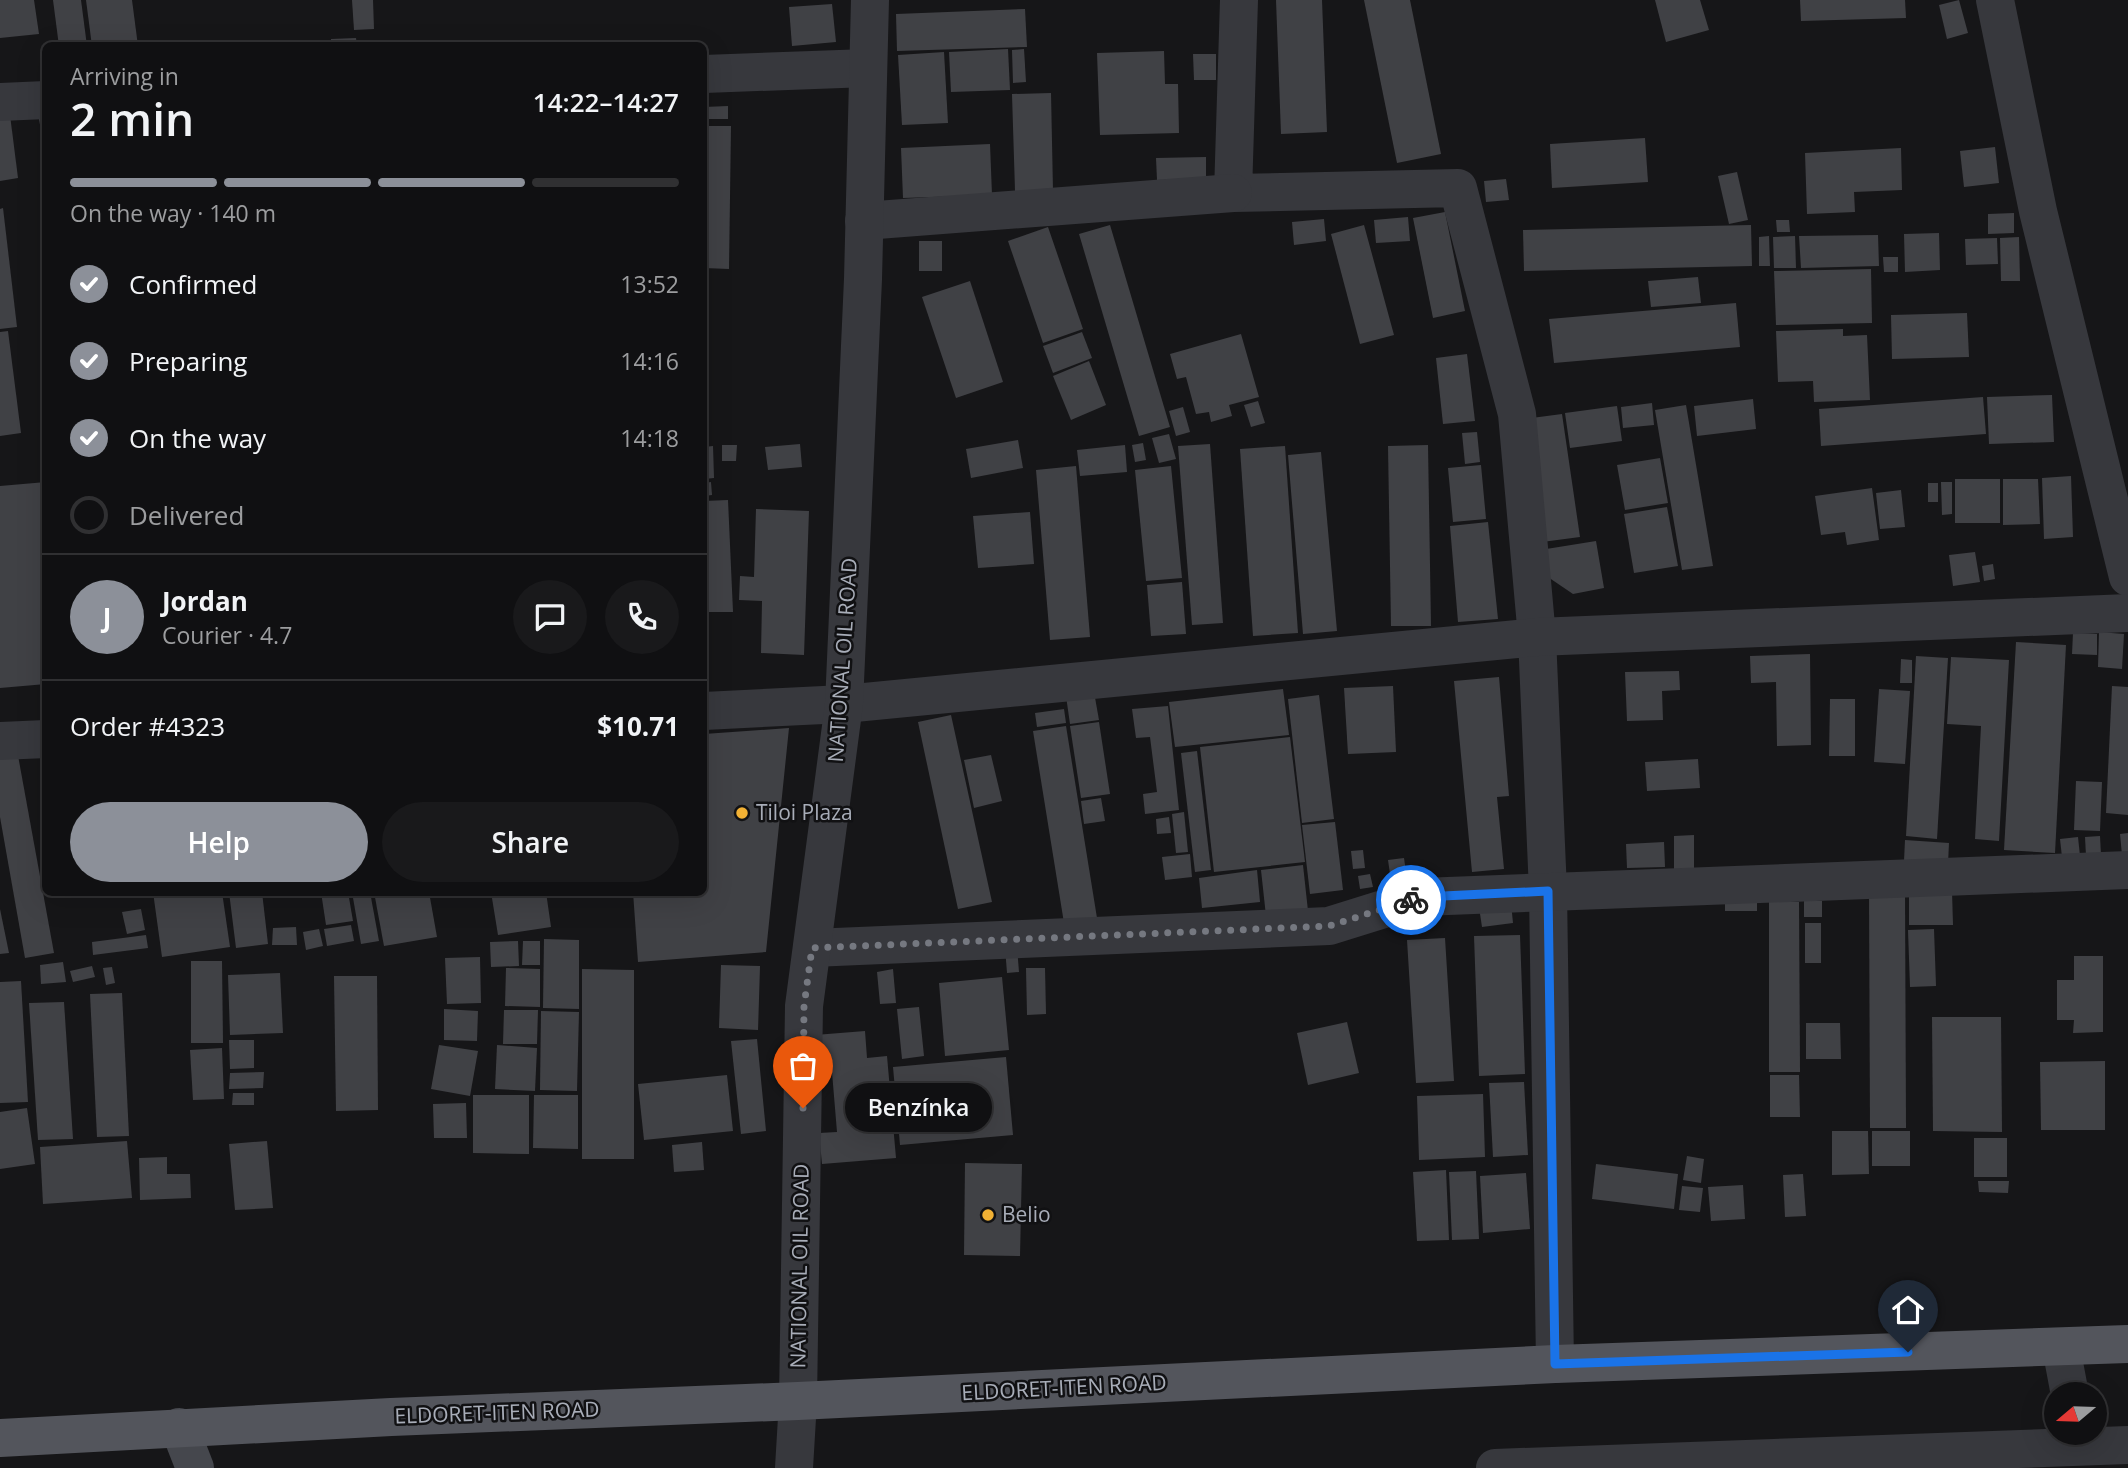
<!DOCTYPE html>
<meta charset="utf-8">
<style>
body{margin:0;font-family:"Open Sans",sans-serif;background:#19191b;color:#f1f3f6;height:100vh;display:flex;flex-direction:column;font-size:26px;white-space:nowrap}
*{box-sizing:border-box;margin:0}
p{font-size:23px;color:#9c9d9f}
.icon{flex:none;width:38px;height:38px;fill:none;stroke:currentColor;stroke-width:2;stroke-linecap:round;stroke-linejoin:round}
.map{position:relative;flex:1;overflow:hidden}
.drawer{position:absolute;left:42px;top:42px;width:665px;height:854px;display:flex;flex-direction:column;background:#101012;border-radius:10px;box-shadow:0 7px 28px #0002,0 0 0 2px #303032}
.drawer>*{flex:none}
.needle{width:46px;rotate:251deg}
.controls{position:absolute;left:2044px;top:1382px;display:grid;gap:14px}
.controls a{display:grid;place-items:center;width:63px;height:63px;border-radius:50%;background:#101012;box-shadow:0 7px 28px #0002,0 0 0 2px #303032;font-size:35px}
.pin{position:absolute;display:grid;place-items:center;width:60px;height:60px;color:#fff;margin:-72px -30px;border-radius:50% 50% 50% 0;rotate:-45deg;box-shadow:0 0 7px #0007}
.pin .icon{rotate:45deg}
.courier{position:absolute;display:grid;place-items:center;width:70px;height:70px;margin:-35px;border:5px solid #1a73e8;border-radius:50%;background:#fff;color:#222;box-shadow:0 2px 9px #0007}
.bubble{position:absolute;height:49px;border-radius:24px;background:#101012;box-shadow:0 7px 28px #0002,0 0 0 2px #303032;font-size:23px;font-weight:600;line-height:49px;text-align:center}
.headline em{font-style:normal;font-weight:600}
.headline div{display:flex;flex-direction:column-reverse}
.headline{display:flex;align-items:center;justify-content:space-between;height:119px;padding:0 28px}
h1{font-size:46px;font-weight:600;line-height:52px}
.bar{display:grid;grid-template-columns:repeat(4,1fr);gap:10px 7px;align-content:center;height:84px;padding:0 28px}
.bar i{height:9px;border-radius:5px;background:#303032}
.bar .on{background:#8c9099}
.bar p{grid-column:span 4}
.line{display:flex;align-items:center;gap:18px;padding:0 28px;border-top:2px solid #303032}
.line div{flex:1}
.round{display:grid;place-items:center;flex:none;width:74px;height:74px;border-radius:37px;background:#19191b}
ol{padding:0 28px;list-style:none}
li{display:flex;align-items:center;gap:21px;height:77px}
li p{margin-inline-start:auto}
li .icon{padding:7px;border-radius:50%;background:#8c9099;color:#fff;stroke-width:4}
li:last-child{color:#9c9d9f}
li i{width:38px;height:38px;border:4px solid #303032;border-radius:50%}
.button{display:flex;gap:14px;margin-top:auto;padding:14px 28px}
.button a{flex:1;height:80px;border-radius:42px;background:#8c9099;color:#fff;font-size:28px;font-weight:600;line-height:80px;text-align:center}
.button a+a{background:#19191b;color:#f1f3f6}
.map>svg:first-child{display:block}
.building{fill:#404145}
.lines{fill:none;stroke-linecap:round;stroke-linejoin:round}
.street{stroke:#37383d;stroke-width:38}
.secondary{stroke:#45474d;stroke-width:38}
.primary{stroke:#53555c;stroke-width:38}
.done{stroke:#757880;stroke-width:7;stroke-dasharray:0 12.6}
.route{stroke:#1a73e8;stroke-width:9}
.poi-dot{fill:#f2b134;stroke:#111113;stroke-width:2.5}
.labels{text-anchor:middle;stroke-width:5;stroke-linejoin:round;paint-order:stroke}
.street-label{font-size:21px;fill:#a8adb8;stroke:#111113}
.poi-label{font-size:21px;fill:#a8adb8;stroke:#111113;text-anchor:start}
</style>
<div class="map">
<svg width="2128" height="1468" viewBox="0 0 2128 1468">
<rect width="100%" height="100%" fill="#161618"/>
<g class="building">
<path d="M0 0H34L39 34 0 38Z"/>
<path d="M53 0H81L87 46H59Z"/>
<path d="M86 0H132L138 46H92Z"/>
<path d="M352 0H373L374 29 354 30Z"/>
<path d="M1276 0H1322L1327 132 1281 134Z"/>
<path d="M1364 0H1410L1441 154 1397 163Z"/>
<path d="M1655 0H1700L1709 30 1666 42Z"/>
<path d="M1800 0H1905L1906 18 1801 21Z"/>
<path d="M1959 0 1968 33 1947 39 1939 5Z"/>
<path d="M832 4 836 42 792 46 789 7Z"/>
<path d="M1025 9 1027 47 897 51 896 14Z"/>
<path d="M356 38 357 46H331V39Z"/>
<path d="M1008 49 1010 90 951 92 949 52Z"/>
<path d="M1024 49 1026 82 1013 83 1012 50Z"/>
<path d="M1164 51 1165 84H1178L1179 133 1100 135 1097 53Z"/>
<path d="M944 52 948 123 902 125 898 55Z"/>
<path d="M1193 54H1216V80H1194Z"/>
<path d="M1051 93 1053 191H1015L1012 94Z"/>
<path d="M728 106V119H704V107Z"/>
<path d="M46 112V146H44L38 114Z"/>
<path d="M10 115 18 178 0 181V116Z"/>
<path d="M704 126H731L729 269 704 268Z"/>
<path d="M1645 138 1648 182 1552 188 1550 144Z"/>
<path d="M990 144 992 195 903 198 901 148Z"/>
<path d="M1995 147 1999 183 1964 187 1960 151Z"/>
<path d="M1901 148 1902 190 1854 192 1855 212 1807 214 1805 153Z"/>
<path d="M1206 157V179L1157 180 1156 158Z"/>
<path d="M1737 172 1748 220 1729 224 1718 176Z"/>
<path d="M1506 179 1509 200 1486 202 1484 181Z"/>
<path d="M3 208 17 327 0 329V209Z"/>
<path d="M1445 212 1465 311 1433 318 1413 218Z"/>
<path d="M2014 213V233L1988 234V214Z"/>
<path d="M1408 217 1410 241 1376 243 1374 220Z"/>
<path d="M1324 219 1326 241 1294 245 1292 222Z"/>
<path d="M1776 220H1789L1790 232H1777Z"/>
<path d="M1110 225 1170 427 1139 436 1079 234Z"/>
<path d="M1364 225 1394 335 1360 344 1331 234Z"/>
<path d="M1751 225 1752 266 1524 271 1523 230Z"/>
<path d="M1048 227 1083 329 1043 343 1008 241Z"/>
<path d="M1939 233 1940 270 1905 272 1904 234Z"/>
<path d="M1878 235 1879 266 1801 268 1799 236Z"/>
<path d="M1769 236 1770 266H1759V237Z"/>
<path d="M1795 236 1796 268H1774L1773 237Z"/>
<path d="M2019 237 2020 281H2001L2000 238Z"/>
<path d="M1997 238 1998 264 1966 265 1965 239Z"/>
<rect x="919" y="241" width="23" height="30"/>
<path d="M1883 257H1898V272H1884Z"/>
<path d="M1871 269 1872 323 1776 325 1774 271Z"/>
<path d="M1698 277 1701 303 1651 307 1648 281Z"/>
<path d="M970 281 1003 382 956 398 922 297Z"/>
<path d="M1736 303 1740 347 1554 363 1549 319Z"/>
<path d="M1967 313 1969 357 1892 359 1891 315Z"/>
<path d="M1843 329V336L1867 335 1870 400 1814 402 1813 381 1778 382 1776 331Z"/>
<path d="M8 331 21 433 0 436V332Z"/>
<path d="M1082 332 1092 358 1053 373 1043 346Z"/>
<path d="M1241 334 1259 397 1229 405 1232 416 1211 422 1209 412 1196 414 1186 377 1177 379 1170 354Z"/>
<path d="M1467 354 1475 421 1443 424 1436 358Z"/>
<path d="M1089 361 1106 405 1071 420 1053 376Z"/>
<path d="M2052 395 2054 442 1989 444 1987 397Z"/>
<path d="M1983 397 1986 434 1821 446 1819 409Z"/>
<path d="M1753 399 1756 429 1697 436 1694 406Z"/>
<path d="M1258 401 1265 423 1251 427 1244 405Z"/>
<path d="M1652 403 1654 425 1623 428 1621 407Z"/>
<path d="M1686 405 1713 566 1682 570 1655 410Z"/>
<path d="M1617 406 1622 441 1570 448 1565 413Z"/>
<path d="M1183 407 1190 432 1176 436 1169 411Z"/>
<path d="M1562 414 1580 537 1542 542 1524 419Z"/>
<path d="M1477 432 1480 462 1465 464 1462 433Z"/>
<path d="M1169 434 1176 459 1159 463 1152 438Z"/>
<path d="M1018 440 1023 468 971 478 966 449Z"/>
<path d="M1143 443 1146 460 1135 462 1132 445Z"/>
<path d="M800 444 802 467 768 470 765 447Z"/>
<path d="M1210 444 1223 623 1192 625 1178 446Z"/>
<path d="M722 445H737L736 461H722Z"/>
<path d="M1125 445 1127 472 1080 476 1077 450Z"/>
<path d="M1428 445 1431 626H1391L1388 446Z"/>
<path d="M713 446 714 478 704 479V447Z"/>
<path d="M1285 446 1298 633 1253 636 1240 449Z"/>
<path d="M1321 452 1337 631 1303 634 1288 455Z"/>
<path d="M1660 458 1668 503 1625 510 1617 465Z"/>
<path d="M1481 465 1486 519 1453 522 1448 468Z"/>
<path d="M1076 466 1090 637 1050 640 1036 470Z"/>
<path d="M1171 466 1182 578 1146 581 1135 470Z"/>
<path d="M2071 476 2073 537 2044 539 2042 478Z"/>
<rect x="1955" y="479" width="45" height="44"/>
<path d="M2003 479H2038L2040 524 2003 525Z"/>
<path d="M46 482V684L0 688V486Z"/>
<path d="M711 482 712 495 704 496V483Z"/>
<path d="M1941 482H1952V514L1942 515Z"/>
<rect x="1928" y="483" width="10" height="19"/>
<path d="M1872 488 1879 540 1847 545 1845 532 1821 535 1815 496Z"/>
<path d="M1901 490 1905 527 1880 529 1876 493Z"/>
<path d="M728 500 733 612H707L704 501Z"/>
<path d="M1667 507 1678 566 1634 573 1624 514Z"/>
<path d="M756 509 809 511 804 655 761 653 762 601 739 600 740 576 754 577Z"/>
<path d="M1030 512 1034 564 978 568 973 516Z"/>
<path d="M1488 522 1498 619 1458 622 1450 526Z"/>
<path d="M1596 541 1604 588 1573 594 1545 575 1540 550Z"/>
<path d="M1975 552 1980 582 1953 586 1949 555Z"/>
<path d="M1993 564 1995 579 1984 581 1982 566Z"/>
<path d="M1182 582 1186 634 1151 636 1147 585Z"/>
<path d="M2099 632 2124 634 2122 669 2098 667Z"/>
<path d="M2073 633 2097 634V655L2072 654Z"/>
<path d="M2016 642 2066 645 2055 853 2004 850Z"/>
<path d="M704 648H706L707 680 704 681Z"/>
<path d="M1810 654 1811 745 1777 746 1776 682 1751 683 1750 656Z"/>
<path d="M1916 656 1948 658 1937 839 1906 836Z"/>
<path d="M1951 657 2009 660 1999 841 1975 839 1981 726 1947 724Z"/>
<path d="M1901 659 1912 660V683H1900Z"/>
<path d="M1679 671 1680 690 1662 691 1663 720 1627 721 1625 672Z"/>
<path d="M1499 677 1509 796 1497 797 1504 869 1472 872 1454 681Z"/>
<path d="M1393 686 1396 752 1348 754 1344 688Z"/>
<path d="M2112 686 2128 687V815L2106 813Z"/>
<path d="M1283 689 1289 735 1175 747 1169 702Z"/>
<path d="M1879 689 1910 691 1905 764 1874 762Z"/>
<path d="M1094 692 1099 720 1070 724 1066 696Z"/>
<path d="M1319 695 1334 819 1302 823 1288 699Z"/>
<path d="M1830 699H1855V756H1829Z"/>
<path d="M1168 706 1179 810 1145 814 1143 794 1157 792 1150 737 1136 738 1132 709Z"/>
<path d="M1064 709 1066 723 1037 727 1035 713Z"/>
<path d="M951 715 992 902 958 909 918 722Z"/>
<path d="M1099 722 1110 794 1081 798 1070 726Z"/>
<path d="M1066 726 1097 918 1064 923 1033 731Z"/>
<path d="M789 728 766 952 638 962 633 892H704V734Z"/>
<path d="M1290 737 1305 862 1214 872 1200 747Z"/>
<path d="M17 750 54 953 25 958 0 817V753Z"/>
<path d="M1197 751 1211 870 1195 872 1181 753Z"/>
<path d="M991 755 1002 801 974 808 964 760Z"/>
<path d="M1698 759 1700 788 1647 791 1645 762Z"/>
<path d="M2076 781 2102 782 2100 831 2074 830Z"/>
<path d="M1101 798 1105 821 1084 824 1081 801Z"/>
<path d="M1184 812 1188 852 1176 853 1172 814Z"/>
<path d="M1169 817 1171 833 1157 834 1156 819Z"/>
<path d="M1335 822 1343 890 1310 894 1302 825Z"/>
<path d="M2128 833V854L2122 855 2120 834Z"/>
<path d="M1694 835V870L1674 869V836Z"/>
<path d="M2100 836 2101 855 2086 856 2085 837Z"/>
<path d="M2078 837 2080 856 2062 857 2060 839Z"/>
<path d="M1905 840 1949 843 1948 864 1904 861Z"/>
<path d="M1664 842 1665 867 1627 868 1626 844Z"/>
<path d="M1363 850 1365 868 1353 869 1351 851Z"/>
<path d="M1190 854 1192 877 1165 880 1162 857Z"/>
<path d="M1404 858 1408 886 1392 888 1388 860Z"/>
<path d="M1303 865 1308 911 1266 916 1261 870Z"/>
<path d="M1257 870 1260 902 1202 908 1199 878Z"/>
<path d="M1370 874 1373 887 1360 889 1358 876Z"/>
<path d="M1952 891 1953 925H1909V892Z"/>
<path d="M153 892H222L230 947 162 957Z"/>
<path d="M229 892H262L268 944 236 948Z"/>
<path d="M321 892H348L353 921 326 925Z"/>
<path d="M352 892H370L379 941 361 944Z"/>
<path d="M374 892H429L437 937 384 946Z"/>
<path d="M491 892H546L551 927 498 935Z"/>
<path d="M1869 892H1905L1906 1128H1870Z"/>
<rect x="1725" y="899" width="32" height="12"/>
<rect x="1804" y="901" width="18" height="16"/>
<path d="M1769 902H1799L1800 1072H1769Z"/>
<path d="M1511 903 1513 923 1482 927 1479 907Z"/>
<path d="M0 909 9 953 0 954Z"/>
<path d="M141 909 145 930 127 934 122 912Z"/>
<rect x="1805" y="923" width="16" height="40"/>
<path d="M351 925 354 941 327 946 324 929Z"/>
<path d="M296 927 297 945H272L273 928Z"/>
<path d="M319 929 323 946 306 950 303 932Z"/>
<path d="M1934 929 1936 986 1910 987 1908 930Z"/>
<path d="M146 935 148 948 93 955 92 942Z"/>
<path d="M1520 935 1525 1074 1479 1076 1474 936Z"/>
<path d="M1445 938 1454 1081 1416 1083 1407 940Z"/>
<path d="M544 939 579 940V1009L543 1008Z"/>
<path d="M518 941 519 966 491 967 490 942Z"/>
<path d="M523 941H540V965H522Z"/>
<path d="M1005 947H1017L1019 972 1007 973Z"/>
<path d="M2074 956H2103V1032L2073 1033 2074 1020H2057V980H2074Z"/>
<path d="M480 957 481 1003 447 1004 445 958Z"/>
<path d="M191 961H222L223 1043H191Z"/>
<path d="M63 962 66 982 41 984 40 965Z"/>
<path d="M721 965 760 966 758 1030 719 1028Z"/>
<path d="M92 966 95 977 73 982 70 971Z"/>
<path d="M112 967 115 983 106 985 103 968Z"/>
<path d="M506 968 540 969V1007L505 1006Z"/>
<path d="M1026 968H1045L1046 1014 1027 1015Z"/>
<path d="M582 969 634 970V1159H582Z"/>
<path d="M893 969 896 1003 880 1004 877 972Z"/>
<path d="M280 973 283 1033 230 1035 228 975Z"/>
<path d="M334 976H377L378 1110 336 1111Z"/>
<path d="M1002 977 1009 1050 945 1056 939 983Z"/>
<path d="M21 981 28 1102 0 1103V982Z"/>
<path d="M122 993 129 1136 97 1137 90 994Z"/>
<path d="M64 1002 73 1139 38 1140 29 1003Z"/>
<path d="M919 1007 924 1056 902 1059 897 1009Z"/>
<path d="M444 1009 478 1011 477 1041 444 1040Z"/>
<path d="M504 1010H538L537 1044H503Z"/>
<path d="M541 1011 579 1012 577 1091 540 1090Z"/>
<path d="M1932 1017H2001L2002 1132 1933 1131Z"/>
<path d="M1347 1022 1359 1073 1308 1085 1297 1033Z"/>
<path d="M1806 1023H1840L1841 1059H1806Z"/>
<path d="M865 1031 867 1058 887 1056 896 1158 822 1164 819 1133 837 1132 832 1072 818 1074 815 1035Z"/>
<path d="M757 1039 766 1131 741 1134 731 1041Z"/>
<path d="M229 1040H254V1068L230 1069Z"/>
<path d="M439 1045 478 1051 470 1096 431 1089Z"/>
<path d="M497 1045 537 1048 535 1091 495 1089Z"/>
<path d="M222 1048 224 1099 193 1100 190 1050Z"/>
<path d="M1006 1057 1013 1135 900 1145 893 1067Z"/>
<path d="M2105 1061V1130H2041L2040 1062Z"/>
<path d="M264 1072 263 1088 229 1089 230 1073Z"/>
<path d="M727 1075 733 1131 644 1140 638 1084Z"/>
<path d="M1770 1075H1799L1800 1117H1770Z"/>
<path d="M1524 1082 1528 1155 1493 1157 1489 1083Z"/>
<path d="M233 1093H254V1105H232Z"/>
<path d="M1483 1094 1485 1157 1419 1160 1417 1096Z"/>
<path d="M473 1095H529V1154L473 1153Z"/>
<path d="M534 1095H578V1149L533 1148Z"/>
<path d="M466 1103 467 1138H434L433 1104Z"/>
<path d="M27 1108 35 1164 0 1169V1112Z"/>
<path d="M1832 1131H1868L1869 1174 1832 1175Z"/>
<rect x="1872" y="1131" width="38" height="35"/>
<rect x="1974" y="1138" width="33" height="39"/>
<path d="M127 1141 132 1198 43 1204 40 1147Z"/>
<path d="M267 1141 273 1208 235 1210 229 1144Z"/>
<path d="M702 1142 704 1170 674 1172 672 1145Z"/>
<path d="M1687 1156 1704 1159 1701 1183 1683 1180Z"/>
<path d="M167 1157V1174H190L191 1198 140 1200 139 1158Z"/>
<path d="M965 1163 1022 1164 1020 1256 964 1255Z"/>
<path d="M1596 1164 1678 1174 1674 1209 1592 1199Z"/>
<path d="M1446 1170 1449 1240 1417 1241 1413 1172Z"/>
<path d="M1476 1171 1479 1239 1452 1240 1449 1172Z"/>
<path d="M1526 1173 1530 1229 1483 1233 1480 1176Z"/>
<path d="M1803 1174 1806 1216 1785 1217 1783 1175Z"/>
<path d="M1978 1181H2009L2008 1193 1979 1192Z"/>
<path d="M1743 1185 1745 1219 1711 1221 1708 1187Z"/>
<path d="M1682 1186 1703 1188 1700 1212 1679 1210Z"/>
</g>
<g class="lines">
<g class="street">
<path d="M1239 0 1233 193 1458 188 1517 414 1537 637 1548 891 1555 1364"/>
<path d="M1995 0 2038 211 2128 577"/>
<path d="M704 74 868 68"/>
<path d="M0 102 46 100"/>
<path d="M864 221 1233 193"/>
<path d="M704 711 844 704 1537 637 2128 613"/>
<path d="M0 741 46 739"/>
<path d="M812 948 1329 926 1422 897 2128 870"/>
<path d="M2061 1347 2070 1395"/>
<path d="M794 1468 798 1401 804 1006 844 704 863 279 870 0"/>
<path d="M1495 1468 2128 1445"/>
</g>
<path class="secondary" d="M179 1427 195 1468"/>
<path class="primary" d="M0 1438 391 1417 798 1401 1555 1364 2128 1344"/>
</g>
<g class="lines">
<path class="done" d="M803 1108 804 1006 812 948 1329 926 1411 900"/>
<path class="route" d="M1411 900 1422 897 1548 891 1555 1364 1908 1352"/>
</g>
<g class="poi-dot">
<circle cx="742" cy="813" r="7"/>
<circle cx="988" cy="1215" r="7"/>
</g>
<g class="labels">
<g class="street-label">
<text transform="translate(843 660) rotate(-86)" y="7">NATIONAL OIL ROAD</text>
<text transform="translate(800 1266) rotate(-89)" y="7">NATIONAL OIL ROAD</text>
<text transform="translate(1064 1388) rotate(-3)" y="7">ELDORET-ITEN ROAD</text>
<text transform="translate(497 1413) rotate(-2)" y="7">ELDORET-ITEN ROAD</text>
</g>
<g class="poi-label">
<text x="756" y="820">Tiloi Plaza</text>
<text x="1002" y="1222">Belio</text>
</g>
</g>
</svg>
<div class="controls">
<a><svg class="needle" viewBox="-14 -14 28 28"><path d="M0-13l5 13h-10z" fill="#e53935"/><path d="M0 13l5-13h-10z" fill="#9c9d9f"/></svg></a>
</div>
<div class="pin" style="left:803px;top:1108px;background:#ea580c"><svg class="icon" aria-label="bag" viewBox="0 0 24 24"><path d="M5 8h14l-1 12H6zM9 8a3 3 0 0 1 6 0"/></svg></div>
<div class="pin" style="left:1908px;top:1352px;background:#1f2937"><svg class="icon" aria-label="home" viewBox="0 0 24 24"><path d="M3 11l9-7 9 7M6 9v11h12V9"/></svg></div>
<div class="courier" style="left:1411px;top:900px"><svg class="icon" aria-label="bike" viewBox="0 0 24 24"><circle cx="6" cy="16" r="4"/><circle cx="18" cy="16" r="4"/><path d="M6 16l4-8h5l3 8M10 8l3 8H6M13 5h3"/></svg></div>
<div class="bubble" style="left:845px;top:1083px;width:147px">Benzínka</div>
<section class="drawer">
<div class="headline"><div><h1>2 min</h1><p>Arriving in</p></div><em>14:22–14:27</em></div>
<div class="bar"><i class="on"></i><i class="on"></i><i class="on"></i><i></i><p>On the way · 140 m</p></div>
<ol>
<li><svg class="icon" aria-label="check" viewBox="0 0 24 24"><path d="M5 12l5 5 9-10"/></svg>Confirmed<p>13:52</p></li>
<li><svg class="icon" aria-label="check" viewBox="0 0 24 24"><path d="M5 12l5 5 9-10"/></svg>Preparing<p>14:16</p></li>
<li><svg class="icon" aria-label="check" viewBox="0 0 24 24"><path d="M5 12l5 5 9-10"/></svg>On the way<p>14:18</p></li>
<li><i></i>Delivered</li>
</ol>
<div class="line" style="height:126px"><b class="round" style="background:#8c9099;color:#fff">J</b><div><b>Jordan</b><p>Courier · 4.7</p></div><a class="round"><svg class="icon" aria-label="chat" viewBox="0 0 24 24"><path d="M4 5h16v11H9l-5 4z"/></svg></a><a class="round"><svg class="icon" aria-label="phone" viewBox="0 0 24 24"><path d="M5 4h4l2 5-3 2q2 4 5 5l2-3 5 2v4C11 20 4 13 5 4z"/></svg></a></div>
<div class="line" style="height:91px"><div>Order #4323</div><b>$10.71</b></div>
<div class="button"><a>Help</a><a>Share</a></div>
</section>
</div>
